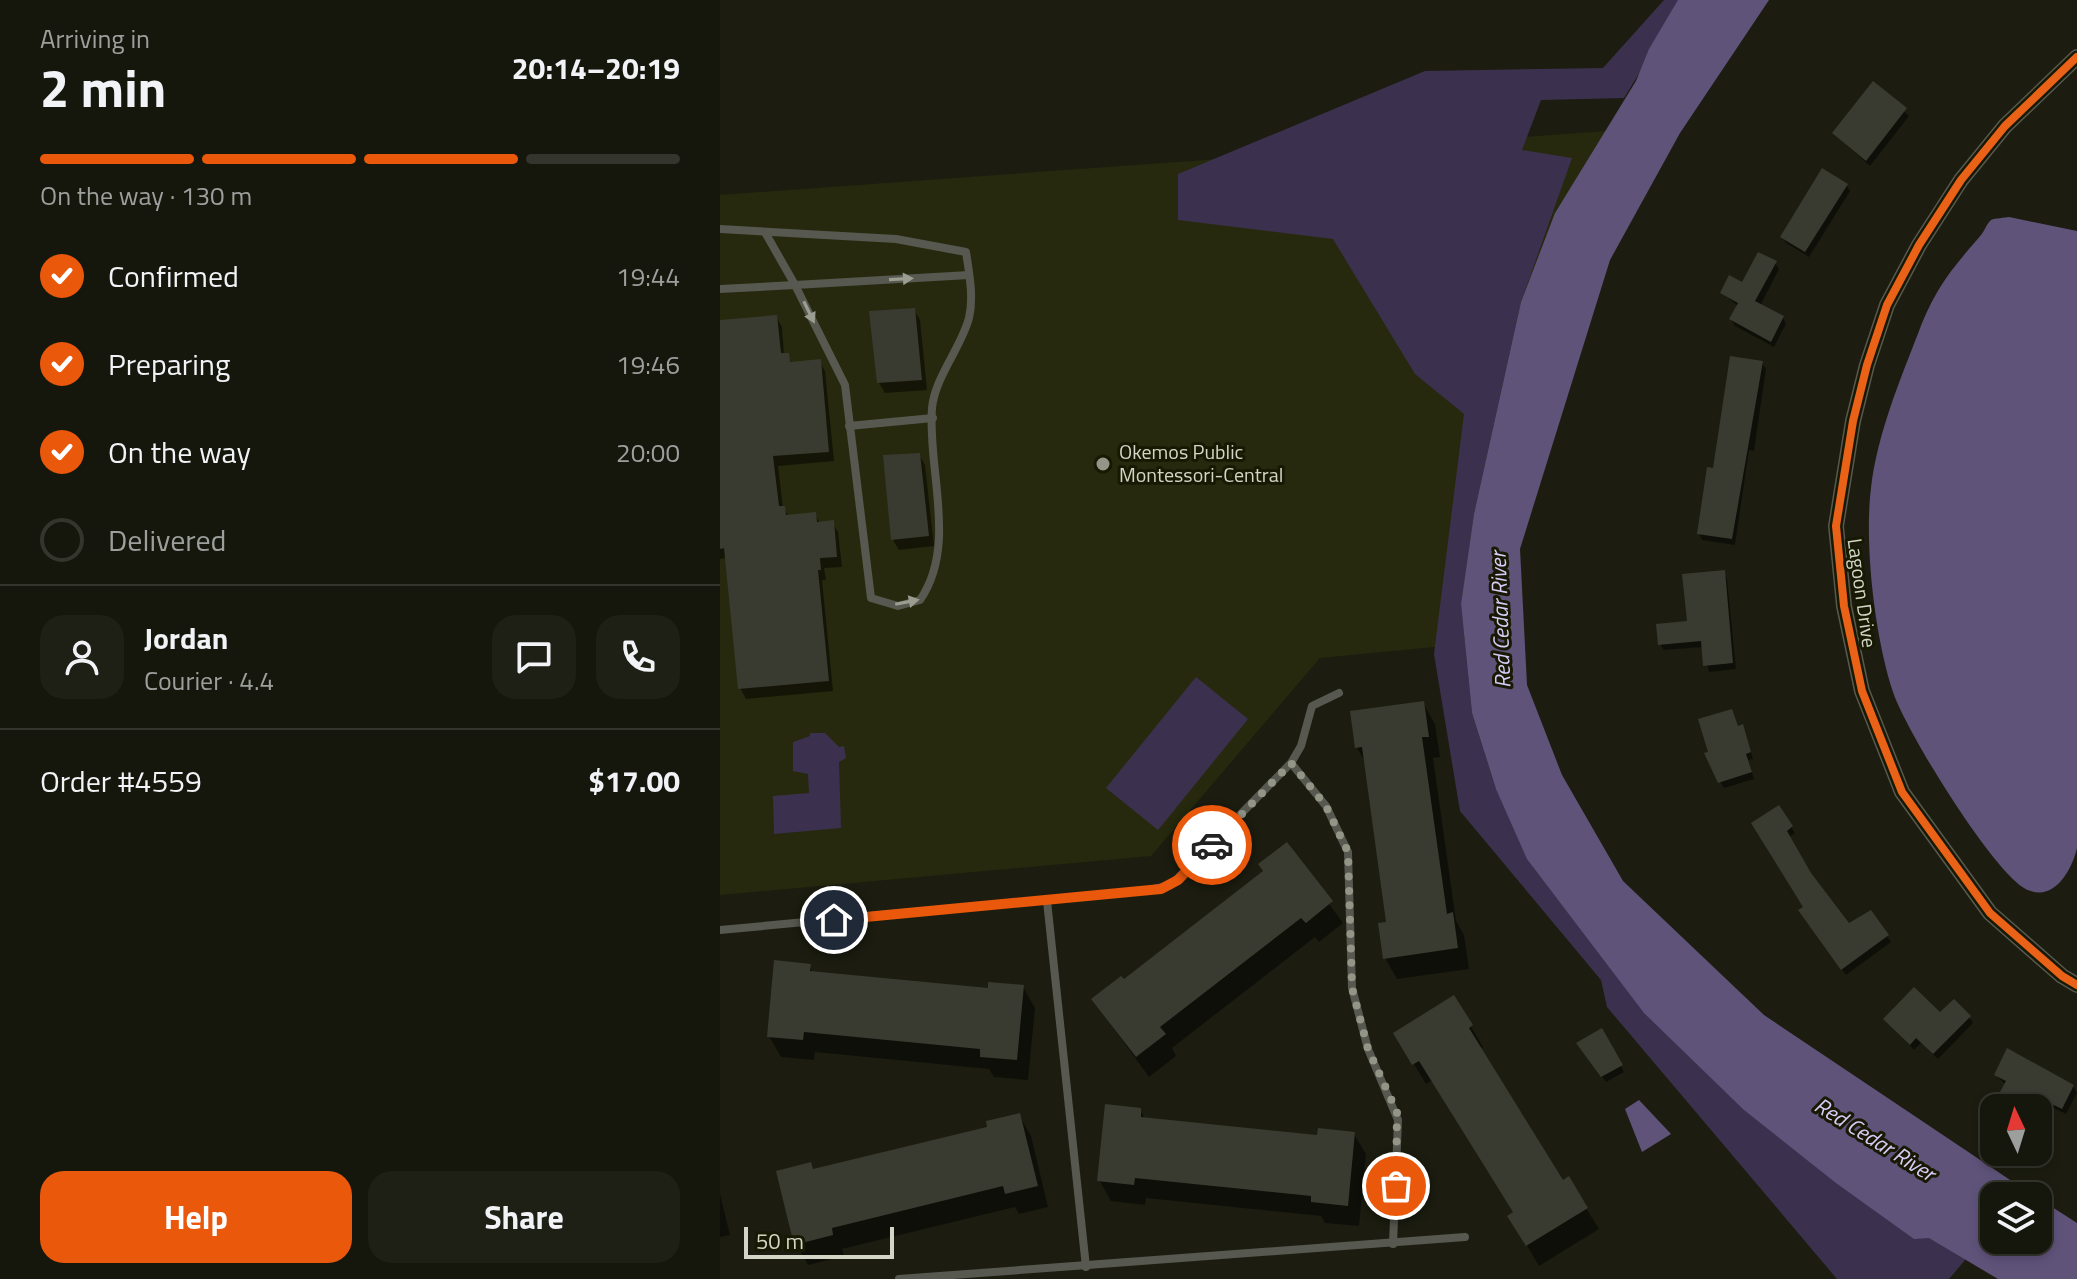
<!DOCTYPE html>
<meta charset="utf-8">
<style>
body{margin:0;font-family:"Titillium Web",sans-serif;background:#1e1f15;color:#f1f3f6;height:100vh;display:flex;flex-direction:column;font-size:30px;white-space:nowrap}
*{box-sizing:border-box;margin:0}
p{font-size:26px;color:#9d9f9d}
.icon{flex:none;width:44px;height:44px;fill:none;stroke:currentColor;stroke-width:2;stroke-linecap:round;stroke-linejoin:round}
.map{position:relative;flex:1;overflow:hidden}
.details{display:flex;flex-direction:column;background:#15160c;width:720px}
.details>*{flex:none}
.needle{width:52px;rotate:356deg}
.fabs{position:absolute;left:1260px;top:1094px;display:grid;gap:16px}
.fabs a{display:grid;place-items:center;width:72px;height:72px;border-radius:16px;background:#15160c;box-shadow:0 4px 12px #0003,0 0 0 2px #34352d;font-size:40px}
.scale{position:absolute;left:24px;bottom:20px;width:150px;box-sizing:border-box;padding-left:8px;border:4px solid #d3d5c7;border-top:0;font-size:22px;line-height:28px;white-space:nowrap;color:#d3d5c7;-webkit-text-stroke:6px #171903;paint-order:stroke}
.pin{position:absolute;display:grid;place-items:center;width:68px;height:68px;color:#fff;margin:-34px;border:4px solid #fff;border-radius:50%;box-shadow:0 2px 8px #0007}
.courier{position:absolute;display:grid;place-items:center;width:80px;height:80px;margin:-40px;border:6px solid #ea580c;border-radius:50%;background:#fff;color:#222;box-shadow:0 2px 10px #0007}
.overview em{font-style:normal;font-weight:700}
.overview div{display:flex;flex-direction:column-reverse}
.overview{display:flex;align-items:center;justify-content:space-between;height:136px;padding:0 40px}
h1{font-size:52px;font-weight:700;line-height:60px}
.bar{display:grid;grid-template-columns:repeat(4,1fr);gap:12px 8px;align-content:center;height:96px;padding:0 40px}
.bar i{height:10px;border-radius:6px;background:#34352d}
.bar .selected{background:#ea580c}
.bar p{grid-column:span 4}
.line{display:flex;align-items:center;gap:20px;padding:0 40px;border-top:2px solid #34352d}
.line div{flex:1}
.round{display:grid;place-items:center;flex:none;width:84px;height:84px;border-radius:24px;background:#1e1f15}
ol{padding:0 40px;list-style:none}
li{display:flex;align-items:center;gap:24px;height:88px}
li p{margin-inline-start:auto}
li .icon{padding:8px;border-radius:50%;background:#ea580c;color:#fff;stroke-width:4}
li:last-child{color:#9d9f9d}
li i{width:44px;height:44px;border:4px solid #34352d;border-radius:50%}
.action{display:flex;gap:16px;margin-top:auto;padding:16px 40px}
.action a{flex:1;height:92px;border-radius:24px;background:#ea580c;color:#fff;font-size:32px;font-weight:700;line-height:92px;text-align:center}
.action a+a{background:#1e1f15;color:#f1f3f6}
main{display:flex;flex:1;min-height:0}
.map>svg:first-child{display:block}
.built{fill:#26290d}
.green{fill:#3b314e}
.water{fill:#5f537a}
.shadow{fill:#0007}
.building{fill:#3a3b30}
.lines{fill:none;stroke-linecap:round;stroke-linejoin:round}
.service{stroke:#575850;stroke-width:8}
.minor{stroke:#575850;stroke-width:16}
.cycleway-casing{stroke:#171903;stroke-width:13}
.cycleway{stroke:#ea6118;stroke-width:8}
.oneway{fill:#9b9d91}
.done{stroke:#939587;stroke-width:8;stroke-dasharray:0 14.4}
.route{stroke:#ea580c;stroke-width:10}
.poi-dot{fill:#939587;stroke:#171903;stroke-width:3}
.labels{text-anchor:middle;stroke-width:6;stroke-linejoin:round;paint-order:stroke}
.poi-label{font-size:20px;fill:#d3d5c7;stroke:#171903;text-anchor:start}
.street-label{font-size:20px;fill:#d3d5c7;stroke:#171903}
.water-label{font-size:22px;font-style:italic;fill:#d9ccf8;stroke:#171903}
</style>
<main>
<section class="details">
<div class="overview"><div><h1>2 min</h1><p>Arriving in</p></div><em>20:14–20:19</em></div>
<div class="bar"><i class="selected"></i><i class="selected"></i><i class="selected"></i><i></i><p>On the way · 130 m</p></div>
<ol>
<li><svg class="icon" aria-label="check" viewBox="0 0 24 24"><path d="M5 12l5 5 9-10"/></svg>Confirmed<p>19:44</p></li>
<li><svg class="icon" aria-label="check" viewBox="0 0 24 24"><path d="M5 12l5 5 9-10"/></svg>Preparing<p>19:46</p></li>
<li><svg class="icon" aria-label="check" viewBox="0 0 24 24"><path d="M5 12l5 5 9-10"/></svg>On the way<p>20:00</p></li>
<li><i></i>Delivered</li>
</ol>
<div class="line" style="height:144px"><a class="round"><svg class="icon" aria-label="person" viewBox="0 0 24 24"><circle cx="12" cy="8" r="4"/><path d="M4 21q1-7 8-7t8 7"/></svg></a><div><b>Jordan</b><p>Courier · 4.4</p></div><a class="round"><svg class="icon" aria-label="chat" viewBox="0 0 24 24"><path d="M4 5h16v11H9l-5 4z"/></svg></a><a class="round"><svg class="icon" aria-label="phone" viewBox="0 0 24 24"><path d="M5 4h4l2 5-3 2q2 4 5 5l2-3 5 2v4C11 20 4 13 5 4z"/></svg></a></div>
<div class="line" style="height:104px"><div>Order #4559</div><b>$17.00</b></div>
<div class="action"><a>Help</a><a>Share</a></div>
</section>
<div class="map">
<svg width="1357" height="1279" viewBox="0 0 1357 1279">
<rect width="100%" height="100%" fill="#1c1d10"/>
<path class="built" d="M886 131 835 213 741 604 745 644 600 658 431 856 0 895V195Z"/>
<g class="green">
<path d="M944 0H964L904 98 821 100 802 150 852 158 801 302 754 514 741 604 752 713 776 789 1251 1253 1229 1279H1117L887 1007 881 980 740 811 714 654 744 414 695 374 613 239 458 220V174L705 71 883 68Z"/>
<path d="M476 677 528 719 438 830 386 788Z"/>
<path d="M90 733H105L119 747 124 746 126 758 119 762 121 828 54 834 53 796 89 793 88 774 73 771V742L90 736Z"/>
</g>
<g class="water">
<path d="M958 0H1049L960 133 890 260 800 549 807 685 842 775 903 881 1044 1015 1314 1196H1274V1240H1318V1198L1357 1223V1279H1278L1209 1238 1194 1239 1116 1183 1024 1110 924 1013 807 859 776 789 752 713 741 604 754 514 801 302 835 213 916 81 929 49Z"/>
<path d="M1289 217 1357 231V848C1352 870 1333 905 1304 888 1270 867 1186 731 1173 692 1155 638 1144 545 1151 488 1157 435 1180 380 1199 331 1216 287 1231 270 1261 235 1264 232 1267 223 1271 220 1275 218 1285 218 1289 217Z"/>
<path d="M919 1100 951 1134 922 1152 905 1109Z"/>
</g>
<g class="shadow">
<path d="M1153 84 1189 116 1150 166 1114 134Z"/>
<path d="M1126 185 1130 191 1089 257 1066 243 1062 237Z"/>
<path d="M1055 263 1059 269 1040 306 1063 318 1066 324 1054 347 1015 326 1011 319 1018 306 1002 293 1023 285Z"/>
<path d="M194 310 200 320 207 390 165 393 159 383Z"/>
<path d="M56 317 62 327 64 355 73 364 99 361 105 371 114 461 58 466 63 508 69 516 94 514 100 523 112 522 118 532 122 567 104 568 106 580H102L113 691 26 699 20 688 7 558 0 559V322Z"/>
<path d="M1042 363 1046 369 1034 451 1029 450 1015 545 982 540 979 533 995 470Z"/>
<path d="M199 455 205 465 214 546 179 550 173 540Z"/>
<path d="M1004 572 1007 579 1016 669 989 672 983 647 944 650 940 644 969 623Z"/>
<path d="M703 703 715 724 720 757 713 758 736 921 744 935 749 969 677 979 665 958 668 924 646 763 637 748Z"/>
<path d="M1025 733 1033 759 1028 760 1034 779 1004 788 1000 782Z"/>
<path d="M1059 808 1075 833 1068 838 1090 874 1128 926 1167 936 1171 942 1126 975 1084 917 1085 907Z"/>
<path d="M566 845 623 923 599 942 595 937 452 1048 456 1056 429 1077 373 1000 403 982 545 872Z"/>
<path d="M89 966 94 974 269 990 303 987 315 1008 308 1080 274 1077 269 1069 95 1052 94 1060 61 1057 49 1036Z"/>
<path d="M734 998 763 1047 760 1049 843 1183 848 1179 879 1229 819 1266 790 1217 795 1214 713 1080 706 1084 675 1033Z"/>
<path d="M1221 1015 1249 1017 1253 1023 1218 1059 1201 1043 1194 1050 1166 1020Z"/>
<path d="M881 1030 904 1072 886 1082 862 1050Z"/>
<path d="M1276 1075 1353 1086 1357 1093 1346 1114 1313 1098 1307 1108 1286 1098 1283 1092 1286 1085Z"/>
<path d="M420 1110 426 1120 599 1137 634 1134 646 1154 639 1226 605 1223 601 1216 426 1198 425 1205 391 1201 379 1180Z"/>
<path d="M299 1115 311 1136 328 1207 299 1214 295 1207 122 1249 124 1256 88 1265 76 1244 94 1171 270 1128Z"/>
<path d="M0 1194 10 1235 0 1237Z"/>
</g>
<g class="building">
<path d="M1153 81 1187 108 1146 161 1112 133Z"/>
<path d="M1102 168 1128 184 1085 252 1060 237Z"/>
<path d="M1038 252 1057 261 1035 301 1064 316 1051 342 1009 319 1018 303 1000 293 1009 275 1022 282Z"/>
<path d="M195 308 202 380 157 383 149 311Z"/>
<path d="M57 315 61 353H69L70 362 101 359 109 452 53 456 59 506H65L66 515 96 512 97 522 114 520 117 557 100 558 101 570H98L109 681 18 689 4 548 0 549V320Z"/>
<path d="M1010 356 1043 361 1012 539 977 534 987 467 993 468Z"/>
<path d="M200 453 209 536 171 540 163 455Z"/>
<path d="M1005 570 1013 663 983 666 981 641 938 645 936 624 967 621 962 574Z"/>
<path d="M704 701 709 737H702L727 914 733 912 738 948 663 959 658 923 666 922 642 747 635 748 630 711Z"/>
<path d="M1012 709 1018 726 1023 724 1031 752 1026 754 1032 772 998 783 984 753 988 752 978 719Z"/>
<path d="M1059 805 1073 826 1067 831 1091 873 1129 923 1151 910 1169 935 1121 970 1078 910 1083 907 1031 823Z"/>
<path d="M567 842 613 901 586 923 581 918 440 1027 446 1034 416 1057 371 999 401 976 404 979 543 871 538 864Z"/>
<path d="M54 960 91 964 90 971 268 988V982L304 985 297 1060 260 1057V1049L84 1032 83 1040 47 1037Z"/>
<path d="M1194 987 1220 1012 1234 999 1251 1016 1213 1054 1196 1038 1190 1045 1163 1019Z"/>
<path d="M734 995 753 1025 749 1028 843 1180 849 1176 868 1208 806 1246 787 1216 793 1212 699 1061 692 1065 673 1033Z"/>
<path d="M882 1028 903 1065 881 1077 856 1043Z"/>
<path d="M1287 1048 1354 1085 1342 1109 1309 1093 1304 1103 1280 1092 1286 1081 1274 1075Z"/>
<path d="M385 1104 421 1108V1117L597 1135 598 1128 635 1132 628 1206 591 1202V1196L415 1178 414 1185 377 1181Z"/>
<path d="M300 1113 318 1186 285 1194 283 1186 112 1228 113 1235 74 1245 56 1171 91 1162 93 1169 267 1127 266 1121Z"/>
</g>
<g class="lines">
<g class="service">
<path d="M0 229 176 239 246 252C249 272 254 297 249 318 241 348 215 377 212 408 207 469 238 545 200 600L178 606 151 598 125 385 75 285 0 289"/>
<path d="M46 234 75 285 249 275"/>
<path d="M129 426 213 418"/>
<path d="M571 763 606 806 628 852 632 988 648 1049 678 1120 673 1244"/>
<path d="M327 901 366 1267"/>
<path d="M0 930 430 890 451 885 571 763 581 746 592 706 619 693"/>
<path d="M179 1279 745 1237"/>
</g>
<path class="minor" d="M1357 57 1285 126 1241 180 1199 245 1167 305 1147 365 1133 421 1116 526 1124 606 1142 691 1182 792 1270 913 1342 976 1357 985"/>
<g class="cycleway-casing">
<path id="cycleway" d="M1357 57 1285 126 1241 180 1199 245 1167 305 1147 365 1133 421 1116 526 1124 606 1142 691 1182 792 1270 913 1342 976 1357 985"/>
</g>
<use href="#cycleway" class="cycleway"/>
</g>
<defs><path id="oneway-solid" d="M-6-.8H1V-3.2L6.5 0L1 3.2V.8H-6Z" transform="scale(2)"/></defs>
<g class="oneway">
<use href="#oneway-solid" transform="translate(181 279) rotate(-3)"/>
<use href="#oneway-solid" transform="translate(89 312) rotate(64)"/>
<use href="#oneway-solid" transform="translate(187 602) rotate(-11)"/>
</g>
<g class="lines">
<path class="done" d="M492 845 571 763 606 806 628 852 632 988 648 1049 677 1112 676 1186"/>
<path class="route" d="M114 920 441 889 458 880 492 845"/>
</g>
<circle class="poi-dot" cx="383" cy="464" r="8"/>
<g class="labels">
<g class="poi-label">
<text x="399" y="459">Okemos Public<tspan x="399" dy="23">Montessori-Central</tspan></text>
</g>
<g class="street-label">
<text transform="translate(1142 593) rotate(82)" y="7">Lagoon Drive</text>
</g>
<g class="water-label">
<text transform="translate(780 620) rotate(-92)" y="8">Red Cedar River</text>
<text transform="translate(1155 1139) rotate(32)" y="8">Red Cedar River</text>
</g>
</g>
</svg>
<div class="fabs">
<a><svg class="needle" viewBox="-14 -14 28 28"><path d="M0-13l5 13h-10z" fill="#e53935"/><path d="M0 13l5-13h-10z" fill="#9d9f9d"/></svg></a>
<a><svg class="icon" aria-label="layers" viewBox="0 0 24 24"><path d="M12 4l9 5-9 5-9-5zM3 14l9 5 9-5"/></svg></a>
</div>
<div class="scale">50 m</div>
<div class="pin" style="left:676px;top:1186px;background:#ea580c"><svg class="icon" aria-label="bag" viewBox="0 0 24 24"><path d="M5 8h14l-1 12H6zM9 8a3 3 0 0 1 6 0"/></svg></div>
<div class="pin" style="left:114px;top:920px;background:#1f2937"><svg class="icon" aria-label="home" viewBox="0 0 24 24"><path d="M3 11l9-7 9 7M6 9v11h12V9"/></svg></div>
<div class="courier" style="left:492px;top:845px"><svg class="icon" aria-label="car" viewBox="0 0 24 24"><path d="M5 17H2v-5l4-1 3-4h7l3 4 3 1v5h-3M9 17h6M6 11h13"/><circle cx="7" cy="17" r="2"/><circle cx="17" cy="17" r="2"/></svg></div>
</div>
</main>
